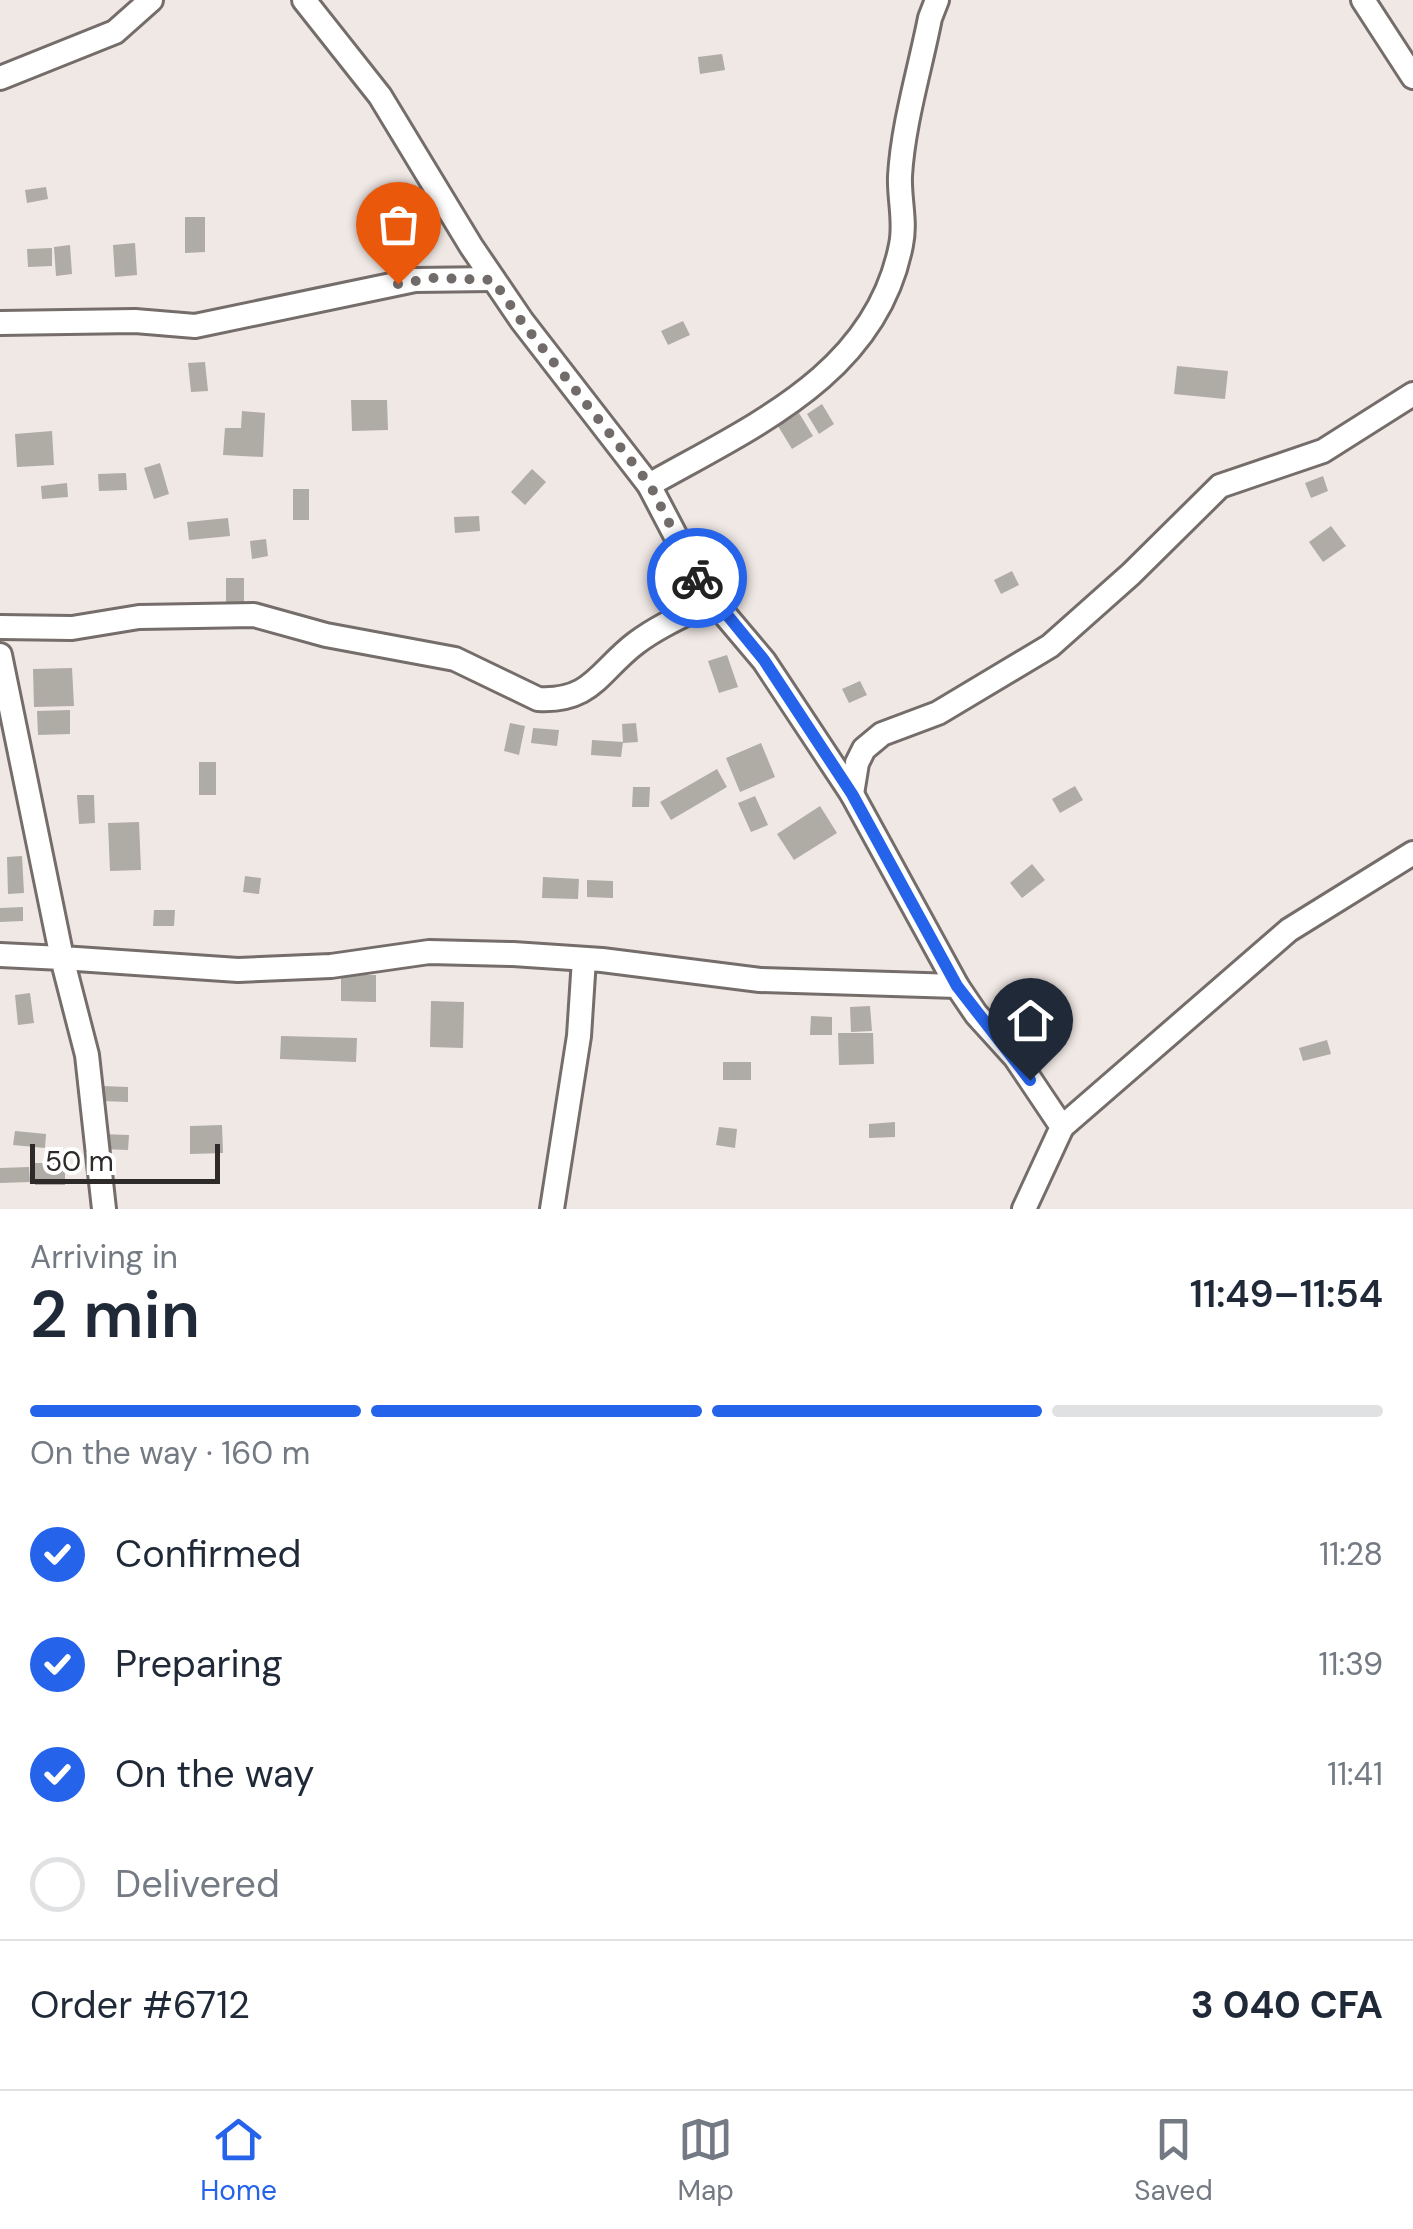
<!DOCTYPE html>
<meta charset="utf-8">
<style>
body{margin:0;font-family:"DM Sans",sans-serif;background:#f2f2f3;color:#1f2937;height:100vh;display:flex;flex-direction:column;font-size:38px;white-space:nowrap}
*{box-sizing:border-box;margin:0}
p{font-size:32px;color:#747a83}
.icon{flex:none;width:55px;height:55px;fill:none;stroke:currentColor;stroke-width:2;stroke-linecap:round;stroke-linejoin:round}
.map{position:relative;height:1209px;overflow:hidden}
.panel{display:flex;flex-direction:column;background:#fff;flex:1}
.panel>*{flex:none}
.scale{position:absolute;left:30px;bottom:25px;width:190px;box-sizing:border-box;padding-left:10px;border:5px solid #2d2a29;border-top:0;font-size:28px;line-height:35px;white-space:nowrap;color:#2d2a29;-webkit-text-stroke:8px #fff;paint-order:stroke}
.pin{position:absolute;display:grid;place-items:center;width:85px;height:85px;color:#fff;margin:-102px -42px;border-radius:50% 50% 50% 0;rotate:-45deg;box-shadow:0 0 10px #0007}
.pin .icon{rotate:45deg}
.courier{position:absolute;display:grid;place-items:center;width:100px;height:100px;margin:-50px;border:8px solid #2563eb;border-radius:50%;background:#fff;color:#222;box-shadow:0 2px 12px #0007}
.head em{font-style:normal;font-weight:600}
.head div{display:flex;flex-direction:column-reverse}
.head{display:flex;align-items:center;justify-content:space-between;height:170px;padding:0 30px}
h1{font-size:65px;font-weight:600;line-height:75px}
.bar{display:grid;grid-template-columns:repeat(4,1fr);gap:15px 10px;align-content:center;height:120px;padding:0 30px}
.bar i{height:12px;border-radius:8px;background:#e0e1e3}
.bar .selected{background:#2563eb}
.bar p{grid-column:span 4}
.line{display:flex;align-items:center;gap:25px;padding:0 30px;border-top:2px solid #e0e1e3}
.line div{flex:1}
ol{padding:0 30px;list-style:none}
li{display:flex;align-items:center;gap:30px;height:110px}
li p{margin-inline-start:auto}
li .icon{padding:10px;border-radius:50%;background:#2563eb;color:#fff;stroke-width:4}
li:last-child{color:#747a83}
li i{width:55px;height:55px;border:5px solid #e0e1e3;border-radius:50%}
.dock{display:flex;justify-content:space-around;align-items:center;height:140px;border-top:2px solid #e0e1e3;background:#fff;font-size:28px;color:#747a83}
.dock a{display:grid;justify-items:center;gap:5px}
.dock .selected{color:#2563eb}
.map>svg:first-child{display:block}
.building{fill:#afaba5}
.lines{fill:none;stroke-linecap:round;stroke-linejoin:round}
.street-casing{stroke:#746d6a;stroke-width:28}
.street{stroke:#fff;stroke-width:22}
.done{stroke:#716c6a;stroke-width:10;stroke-dasharray:0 18}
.route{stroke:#2563eb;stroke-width:12}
</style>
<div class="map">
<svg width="1413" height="1209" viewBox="0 0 1413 1209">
<rect width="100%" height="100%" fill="#f0e8e4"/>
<g class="building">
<path d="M722 54 725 70 700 74 698 57Z"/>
<path d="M46 187 48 199 27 203 25 190Z"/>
<path d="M185 217H205V252L185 253Z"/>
<path d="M135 243 137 275 115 277 113 245Z"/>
<path d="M70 245 72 274 56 276 54 247Z"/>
<path d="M52 248V266L28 267 27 249Z"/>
<path d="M683 321 690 335 668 345 661 331Z"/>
<path d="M205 362 208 391 191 392 188 363Z"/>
<path d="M1177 366 1228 371 1225 399 1174 394Z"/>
<path d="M351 400H387L388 430 352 431Z"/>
<path d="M822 404 834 424 819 434 807 414Z"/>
<path d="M242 411 265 413 263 457 223 455 225 428H241Z"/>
<path d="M799 413 813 436 792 449 778 426Z"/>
<path d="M52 431 54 465 17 467 15 434Z"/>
<path d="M160 463 169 494 154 499 144 468Z"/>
<path d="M532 469 546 482 525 505 511 492Z"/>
<path d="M126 473 127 490 99 491 98 474Z"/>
<path d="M1323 476 1328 491 1311 498 1305 483Z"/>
<path d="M67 483 68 497 42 499 41 486Z"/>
<rect x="293" y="489" width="16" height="31"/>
<path d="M479 516 480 531 455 533 454 517Z"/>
<path d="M228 518 230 536 189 540 187 522Z"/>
<path d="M1331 526 1346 546 1323 562 1309 542Z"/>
<path d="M266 539 268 556 252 559 250 541Z"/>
<path d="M1012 571 1019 585 1001 594 994 580Z"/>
<rect x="226" y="578" width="18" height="29"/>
<path d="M727 655 738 687 719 693 708 661Z"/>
<path d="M72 668 74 706 34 707 33 669Z"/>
<path d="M860 681 867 695 849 703 842 689Z"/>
<path d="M70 710V734L38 735 37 711Z"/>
<path d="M510 723 525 726 519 755 504 751Z"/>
<path d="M636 723 638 742 623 743 622 724Z"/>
<path d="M533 728 559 730 557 746 531 743Z"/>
<path d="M592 740 623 742 621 757 591 755Z"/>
<path d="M761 743 775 777 740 792 726 758Z"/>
<rect x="199" y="762" width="17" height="33"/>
<path d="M717 769 727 787 671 820 660 802Z"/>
<path d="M1075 786 1083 800 1060 813 1052 799Z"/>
<path d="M633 787H650L649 807H632Z"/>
<path d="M77 795H94L95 823 79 824Z"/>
<path d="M755 796 768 825 751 832 738 803Z"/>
<path d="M820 806 837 833 794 860 777 834Z"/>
<path d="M139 822 141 870 110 871 108 823Z"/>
<path d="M22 856 24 893 8 894 7 857Z"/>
<path d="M1032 864 1045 880 1022 898 1010 883Z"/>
<path d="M245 876 261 878 259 894 243 892Z"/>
<path d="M543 877 579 879 578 899 542 898Z"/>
<path d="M587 880 613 881V898L587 897Z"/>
<path d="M23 907V921L0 922V908Z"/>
<path d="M154 910H175L174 926H153Z"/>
<path d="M341 975H376V1002L341 1001Z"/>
<path d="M30 993 34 1023 18 1025 15 995Z"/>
<path d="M431 1001 464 1002 463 1048 430 1047Z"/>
<path d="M870 1006 872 1031 851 1032 850 1007Z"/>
<path d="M811 1016 832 1017V1035H810Z"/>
<path d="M838 1033H873L874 1064 839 1065Z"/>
<path d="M281 1036 357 1038 356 1062 280 1059Z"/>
<path d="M1327 1040 1331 1054 1303 1061 1299 1048Z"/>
<rect x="723" y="1062" width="28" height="18"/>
<path d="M103 1086 128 1087V1102L102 1101Z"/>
<path d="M895 1122V1137L869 1138V1124Z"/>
<path d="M222 1125 223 1153 190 1154V1126Z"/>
<path d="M719 1127 737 1129 735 1148 716 1145Z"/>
<path d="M15 1131 46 1134 45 1148 13 1145Z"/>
<path d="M102 1134 129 1135 128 1150 101 1149Z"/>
<rect x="35" y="1163" width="30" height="22"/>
<path d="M29 1167 30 1182 0 1183V1168Z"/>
</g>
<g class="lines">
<g class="street-casing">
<g id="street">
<path d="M304 0 380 96 471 246 522 321 649 485 704 590 764 661 852 794 957 986 976 1014 1015 1057 1062 1127 1024 1209"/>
<path d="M1363 0 1413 77"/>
<path d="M0 78 115 32 151 0"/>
<path d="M0 323 135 321 195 326 415 280 493 279"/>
<path d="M649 485C753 426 876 374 901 245 906 222 899 199 900 176 903 124 920 69 930 18L937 0"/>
<path d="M0 627 72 628 139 617 254 615 326 635 455 659 538 699C592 702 599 671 636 643 660 625 687 614 713 601"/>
<path d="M0 655 62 958 238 970 331 966 429 952 513 954 602 960 760 980 957 986"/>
<path d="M852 794 857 763 864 749 882 734 938 713 1050 646 1131 574 1220 486 1323 451 1413 394"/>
<path d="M0 955 62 958 87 1055 104 1209"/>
<path d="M1062 1127 1289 930 1413 853"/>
<path d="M552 1209 579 1036 584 959"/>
</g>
</g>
<use href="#street" class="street"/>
</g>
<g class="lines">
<path class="done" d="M398 284 434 278 493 280 522 322 650 485 697 578"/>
<path class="route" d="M697 578 764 660 852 794 957 986 1030 1080"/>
</g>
</svg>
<div class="scale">50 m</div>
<div class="pin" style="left:398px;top:284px;background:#ea580c"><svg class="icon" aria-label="bag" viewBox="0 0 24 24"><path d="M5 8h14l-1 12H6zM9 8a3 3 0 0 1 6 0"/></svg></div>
<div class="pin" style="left:1030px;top:1080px;background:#1f2937"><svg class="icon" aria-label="home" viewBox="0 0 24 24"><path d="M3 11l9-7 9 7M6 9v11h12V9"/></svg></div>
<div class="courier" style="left:697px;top:578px"><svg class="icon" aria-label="bike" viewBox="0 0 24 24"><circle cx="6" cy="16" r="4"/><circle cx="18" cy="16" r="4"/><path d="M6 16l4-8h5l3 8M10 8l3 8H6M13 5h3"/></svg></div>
</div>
<section class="panel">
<div class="head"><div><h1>2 min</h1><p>Arriving in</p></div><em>11:49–11:54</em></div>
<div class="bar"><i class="selected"></i><i class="selected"></i><i class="selected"></i><i></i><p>On the way · 160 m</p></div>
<ol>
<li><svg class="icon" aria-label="check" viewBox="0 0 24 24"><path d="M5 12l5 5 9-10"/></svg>Confirmed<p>11:28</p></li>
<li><svg class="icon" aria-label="check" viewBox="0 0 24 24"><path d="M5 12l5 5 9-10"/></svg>Preparing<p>11:39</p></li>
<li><svg class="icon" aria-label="check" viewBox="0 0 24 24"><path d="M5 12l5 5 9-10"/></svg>On the way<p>11:41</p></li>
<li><i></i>Delivered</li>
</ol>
<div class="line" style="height:130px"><div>Order #6712</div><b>3 040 CFA</b></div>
</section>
<nav class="dock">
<a class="selected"><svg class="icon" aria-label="home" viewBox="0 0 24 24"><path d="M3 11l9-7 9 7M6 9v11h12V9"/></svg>Home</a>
<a><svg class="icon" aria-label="map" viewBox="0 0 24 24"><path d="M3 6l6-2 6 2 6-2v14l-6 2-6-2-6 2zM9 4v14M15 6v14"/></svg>Map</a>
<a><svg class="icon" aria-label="saved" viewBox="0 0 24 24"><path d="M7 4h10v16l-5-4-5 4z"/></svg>Saved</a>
</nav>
